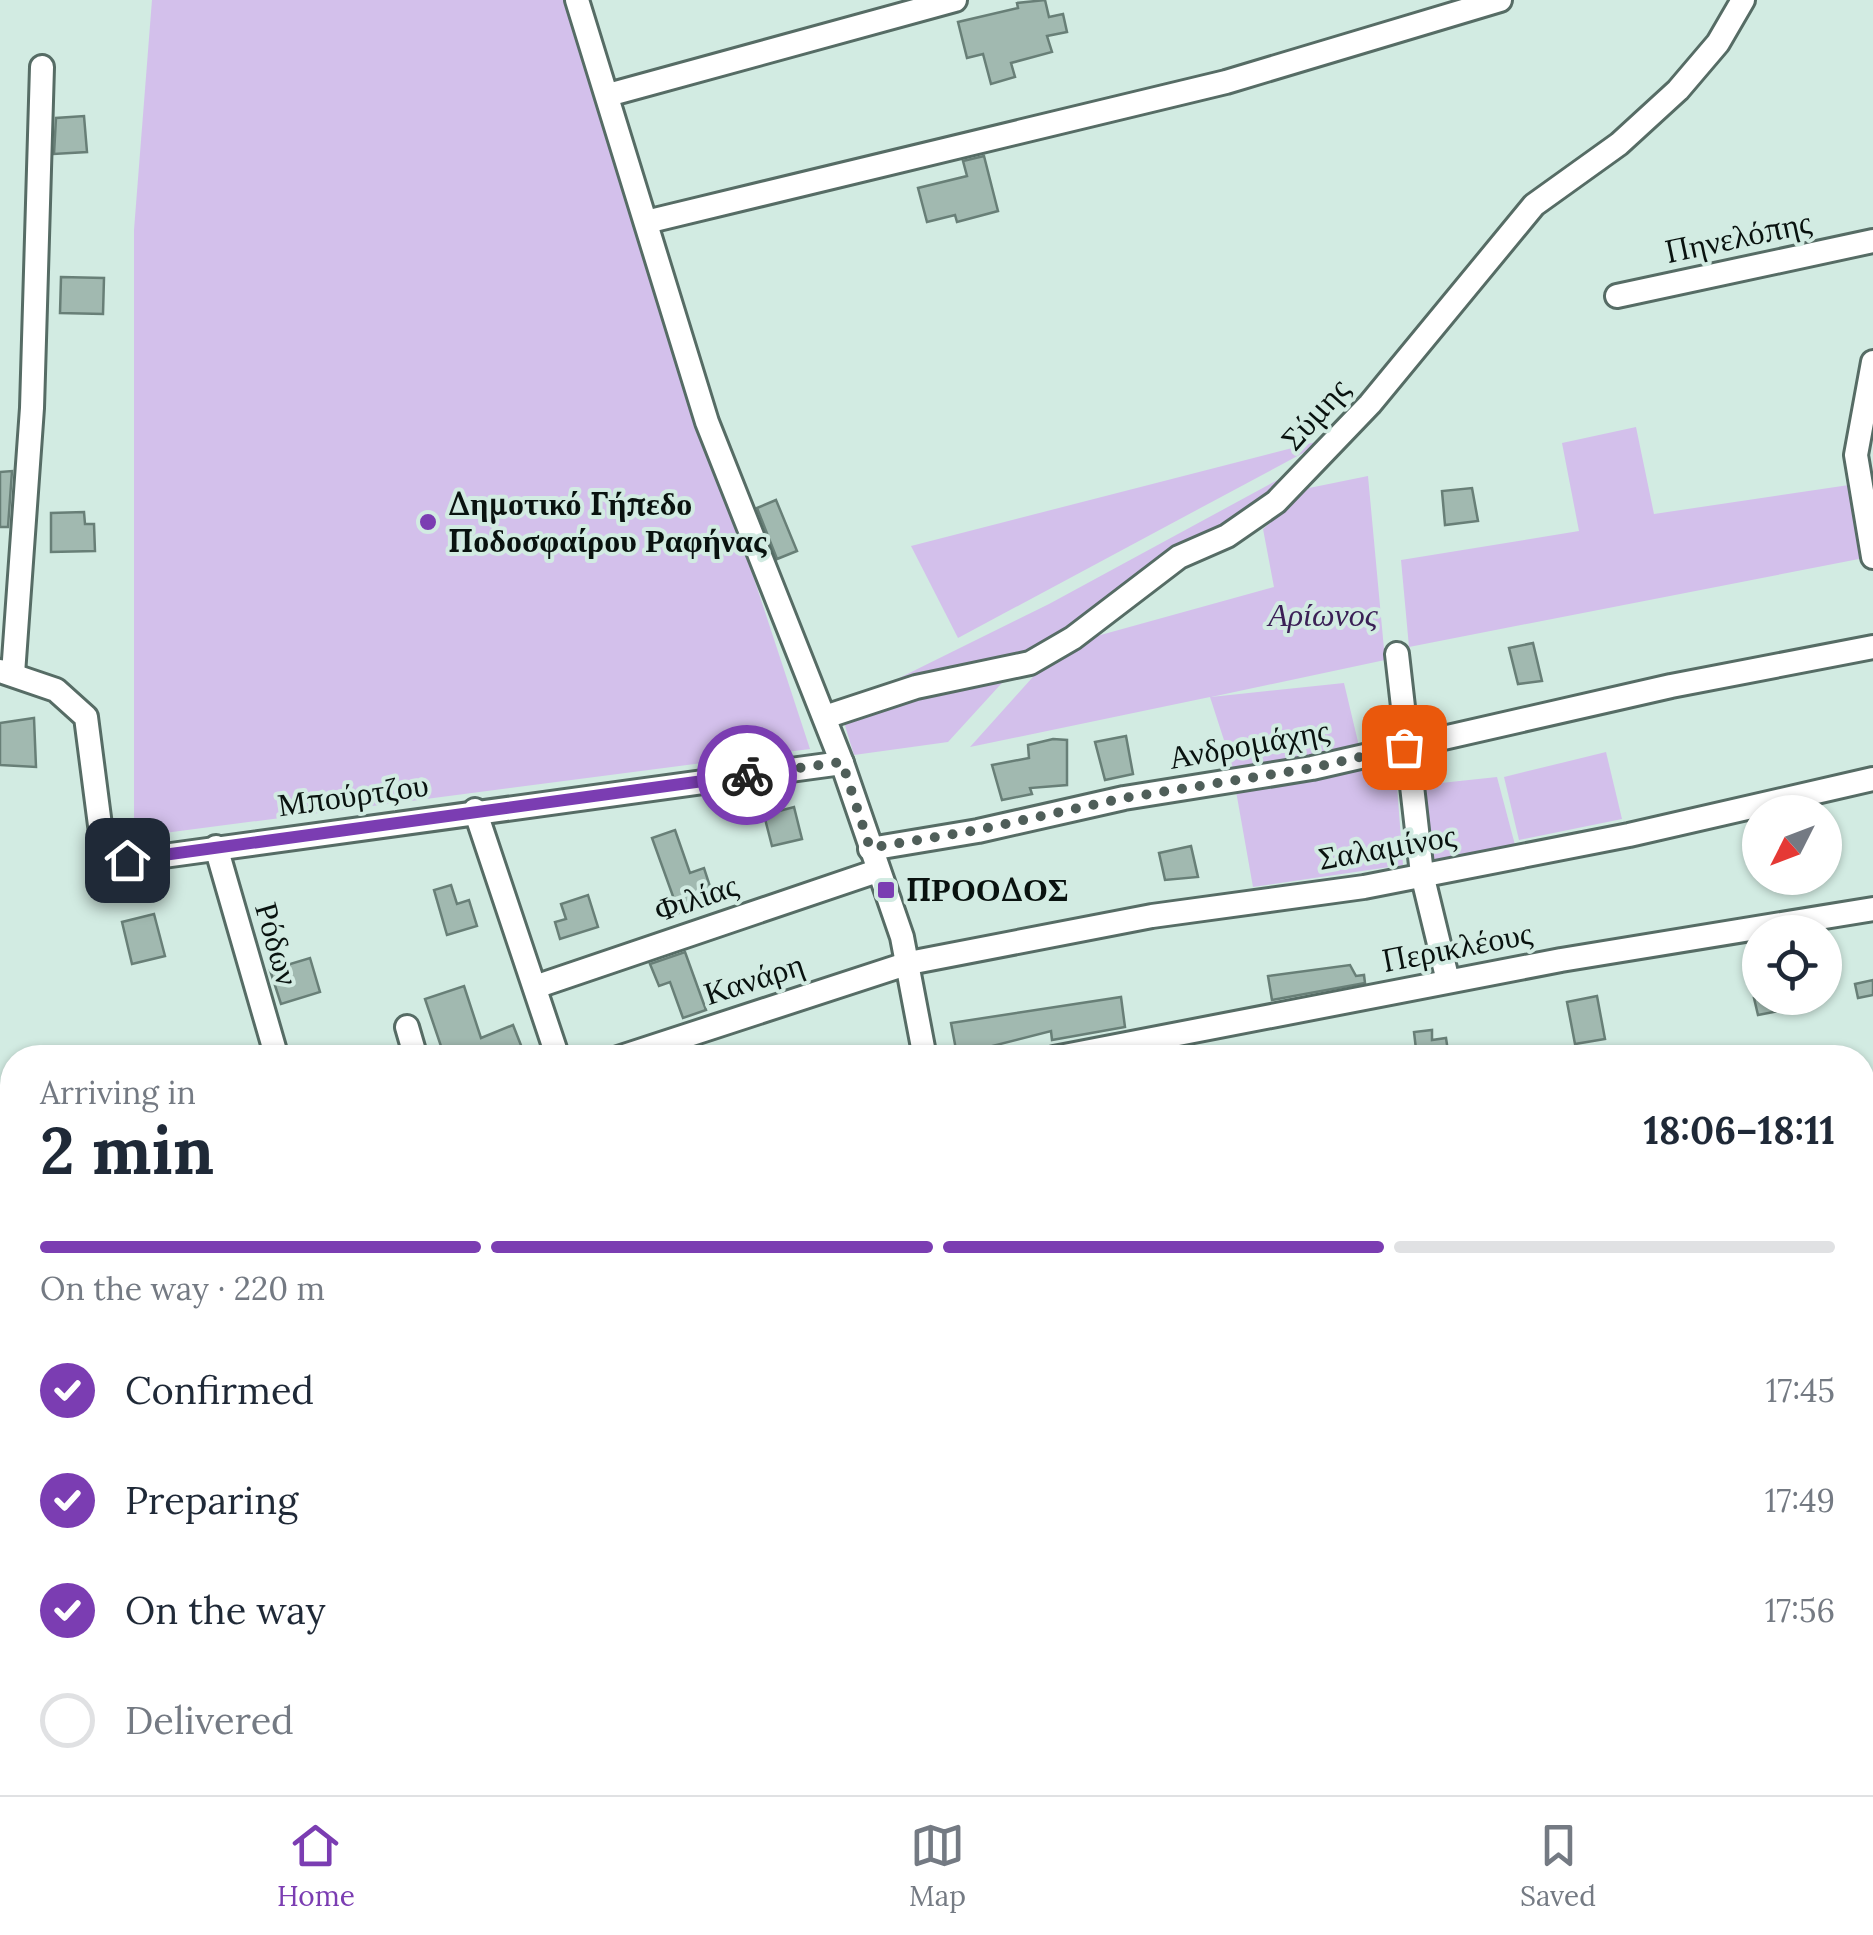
<!DOCTYPE html>
<meta charset="utf-8">
<style>
body{margin:0;font-family:Lora,serif;background:#f6f6f7;color:#1f2937;height:100vh;display:flex;flex-direction:column;font-size:38px;white-space:nowrap}
*{box-sizing:border-box;margin:0}
p{font-size:32px;color:#747a83}
.icon{flex:none;width:55px;height:55px;fill:none;stroke:currentColor;stroke-width:2;stroke-linecap:round;stroke-linejoin:round}
.map{position:relative;flex:1;overflow:hidden}
.details{position:absolute;left:0px;top:1045px;width:1875px;height:750px;display:flex;flex-direction:column;background:#fff;border-radius:40px 40px 0 0;box-shadow:0 2px 8px #0004}
.details>*{flex:none}
.needle{width:65px;rotate:228deg}
.tools{position:absolute;left:1742px;top:795px;display:grid;gap:20px}
.tools a{display:grid;place-items:center;width:100px;height:100px;border-radius:50%;background:#fff;box-shadow:0 2px 8px #0004;font-size:50px}
.pin{position:absolute;display:grid;place-items:center;width:85px;height:85px;color:#fff;margin:-42px;border-radius:20px;box-shadow:0 5px 15px #0006}
.courier{position:absolute;display:grid;place-items:center;width:100px;height:100px;margin:-50px;border:8px solid #7b3db2;border-radius:50%;background:#fff;color:#222;box-shadow:0 2px 12px #0007}
.headline em{font-style:normal;font-weight:700}
.headline div{display:flex;flex-direction:column-reverse}
.headline{display:flex;align-items:center;justify-content:space-between;height:170px;padding:0 40px}
h1{font-size:65px;font-weight:700;line-height:75px}
.bar{display:grid;grid-template-columns:repeat(4,1fr);gap:15px 10px;align-content:center;height:120px;padding:0 40px}
.bar i{height:12px;border-radius:8px;background:#e0e1e3}
.bar .current{background:#7b3db2}
.bar p{grid-column:span 4}
ol{padding:0 40px;list-style:none}
li{display:flex;align-items:center;gap:30px;height:110px}
li p{margin-inline-start:auto}
li .icon{padding:10px;border-radius:50%;background:#7b3db2;color:#fff;stroke-width:4}
li:last-child{color:#747a83}
li i{width:55px;height:55px;border:5px solid #e0e1e3;border-radius:50%}
.dock{display:flex;justify-content:space-around;align-items:center;height:140px;border-top:2px solid #e0e1e3;background:#fff;font-size:28px;color:#747a83}
.dock a{display:grid;justify-items:center;gap:5px}
.dock .current{color:#7b3db2}
.map>svg:first-child{display:block}
.green{fill:#d3c0eb}
.forest{fill:#ac99c5}
.building{fill:#a1b9b0;stroke:#687f77;stroke-width:2.5}
.lines{fill:none;stroke-linecap:round;stroke-linejoin:round}
.minor-casing{stroke:#566c65;stroke-width:28}
.minor{stroke:#fff;stroke-width:22}
.done{stroke:#4f5e59;stroke-width:10;stroke-dasharray:0 18}
.route{stroke:#7b3db2;stroke-width:12}
.poi-dot{fill:#7b3db2;stroke:#d2ebe2;stroke-width:4}
.labels{text-anchor:middle;stroke-width:8;stroke-linejoin:round;paint-order:stroke}
.street-label{font-size:32px;fill:#09120f;stroke:#d2ebe2}
.poi-label{font-size:32px;font-weight:bold;fill:#09120f;stroke:#d2ebe2;text-anchor:start}
.park-label{font-size:32px;font-style:italic;fill:#3b2056;stroke:#d2ebe2}
</style>
<div class="map">
<svg width="1873" height="1795" viewBox="0 0 1873 1795">
<rect width="100%" height="100%" fill="#d2ebe2"/>
<g class="green">
<path d="M152 0H564L810 749 134 837V230Z"/>
<path d="M1636 427 1654 514 1849 485 1864 558 1409 647 1401 560 1579 531 1562 443Z"/>
<path d="M1331 438 958 638 911 546Z"/>
<path d="M1307 464 1250 510 1172 550 1029 656 883 686 1049 604Z"/>
<path d="M1368 476 1385 660 1211 697 1344 683 1359 746 1234 771 1210 697 970 747 1040 669 1097 636 1274 587 1263 529 1309 488Z"/>
<path d="M1011 673 948 742 854 755 843 719 927 690Z"/>
<path d="M1439 747 1444 775 1416 783 1412 752Z"/>
<path d="M1606 752 1622 819 1519 840 1504 777Z"/>
<path d="M1395 760 1403 865 1253 887 1236 791Z"/>
<path d="M1497 777 1515 845 1432 864 1422 785Z"/>
<path d="M712 1783H854L855 1795H714Z"/>
</g>
<g class="forest">
<path d="M12 1557V1782L104 1783 61 1795H0V1560Z"/>
<path d="M371 1782H533V1783L463 1795H357Z"/>
<path d="M154 1783H315V1795H180L177 1788Z"/>
</g>
<g class="building">
<path d="M1045 0 1049 17 1063 14 1067 32 1047 36 1052 52 1011 63 1015 77 991 84 983 54 967 58 958 22 1018 8 1017 3Z"/>
<path d="M84 116 87 152 54 154 56 118Z"/>
<path d="M984 156 998 211 957 222 955 215 927 222 918 188 967 176 963 161Z"/>
<path d="M61 277 104 278 103 314 60 313Z"/>
<path d="M12 471 8 527H0V472Z"/>
<path d="M1472 488 1478 521 1445 525 1442 491Z"/>
<path d="M776 500 797 551 777 559 757 508Z"/>
<path d="M84 512 85 524H94L95 551 51 552V513Z"/>
<path d="M1533 643 1542 681 1518 684 1509 648Z"/>
<path d="M34 718 36 767 0 765V723Z"/>
<path d="M1126 736 1133 774 1105 780 1095 742Z"/>
<path d="M1053 739 1067 740V785L1030 788 1032 794 1002 800 992 765 1029 758 1028 745Z"/>
<path d="M794 807 802 839 772 846 764 815Z"/>
<path d="M675 830 690 873 704 868 715 902 679 913 652 838Z"/>
<path d="M1191 846 1198 877 1165 880 1159 853Z"/>
<path d="M451 885 457 904 469 900 477 926 447 935 434 890Z"/>
<path d="M588 895 598 927 560 939 555 922 566 919 561 904Z"/>
<path d="M154 914 165 956 132 964 122 922Z"/>
<path d="M685 952 706 1010 683 1018 670 982 659 986 650 964Z"/>
<path d="M310 958 320 992 281 1004 270 970Z"/>
<path d="M1350 965 1356 976 1364 975 1365 983 1272 1000 1268 976Z"/>
<path d="M1873 980V995L1858 998 1855 984Z"/>
<path d="M464 986 481 1038 513 1025 526 1058H445L425 999Z"/>
<path d="M1597 996 1605 1039 1575 1044 1567 1002Z"/>
<path d="M1121 997 1125 1027 1052 1040 1051 1031 957 1055 951 1023Z"/>
<path d="M1754 998H1782L1784 1010 1758 1015Z"/>
<path d="M1432 1030V1040L1446 1038 1449 1058H1417L1414 1032Z"/>
</g>
<g class="lines">
<g class="minor-casing">
<g id="minor">
<path d="M577 0 707 422 842 763 902 937 925 1058"/>
<path d="M608 95 955 0"/>
<path d="M646 222 1226 82 1500 0"/>
<path d="M1617 296 1873 241"/>
<path d="M1873 362 1856 455 1873 557"/>
<path d="M1397 654 1422 874 1448 981"/>
<path d="M0 671 56 690 86 717 101 833 109 847 127 861 842 763"/>
<path d="M13 674 32 408 42 67"/>
<path d="M825 717 916 687 1030 663 1073 638 1179 557 1227 536 1276 502 1370 404 1534 205 1619 144 1678 90 1718 43 1743 0"/>
<path d="M475 810 558 1058"/>
<path d="M216 847 277 1058"/>
<path d="M870 849 978 831 1124 798 1312 768 1671 686 1873 647"/>
<path d="M535 987 877 871"/>
<path d="M407 1027 416 1058"/>
<path d="M618 1058 909 963 1152 916 1364 887 1629 835 1873 779"/>
<path d="M1054 1058 1561 960 1873 909"/>
<path d="M1862 1112 1873 1110"/>
<path d="M0 1235 12 1233"/>
<path d="M1862 1517 1873 1515"/>
<path d="M0 1553 12 1550"/>
<path d="M1862 1757 1873 1756"/>
<path d="M320 1782 321 1795"/>
<path d="M1125 1782 1130 1795"/>
<path d="M144 1795 151 1793"/>
<path d="M1593 1795 1673 1782"/>
</g>
</g>
<use href="#minor" class="minor"/>
</g>
<g class="lines">
<path class="done" d="M747 775 842 762 870 848 978 830 1124 798 1312 768 1404 747"/>
<path class="route" d="M127 860 747 775"/>
</g>
<g class="poi-dot">
<circle cx="428" cy="522" r="10"/>
<rect x="876" y="880" width="20" height="20" rx="5"/>
</g>
<g class="labels">
<g class="street-label">
<text transform="translate(1738 237) rotate(-12)" y="11">Πηνελόπης</text>
<text transform="translate(1315 414) rotate(-48)" y="11">Σύμης</text>
<text transform="translate(1249 744) rotate(-10)" y="11">Ανδρομάχης</text>
<text transform="translate(353 795) rotate(-8)" y="11">Μπούρτζου</text>
<text transform="translate(1387 847) rotate(-10)" y="11">Σαλαμίνος</text>
<text transform="translate(696 898) rotate(-19)" y="11">Φιλίας</text>
<text transform="translate(277 944) rotate(74)" y="11">Ρόδων</text>
<text transform="translate(1457 947) rotate(-11)" y="11">Περικλέους</text>
<text transform="translate(754 979) rotate(-18)" y="11">Κανάρη</text>
</g>
<g class="poi-label">
<text x="448" y="515">Δημοτικό Γήπεδο<tspan x="448" dy="37">Ποδοσφαίρου Ραφήνας</tspan></text>
<text x="906" y="901">ΠΡΟΟΔΟΣ</text>
</g>
<g class="park-label">
<text x="1323" y="626">Αρίωνος</text>
</g>
</g>
</svg>
<div class="tools">
<a><svg class="needle" viewBox="-14 -14 28 28"><path d="M0-13l5 13h-10z" fill="#e53935"/><path d="M0 13l5-13h-10z" fill="#747a83"/></svg></a>
<a><svg class="icon" aria-label="locate" viewBox="0 0 24 24"><circle cx="12" cy="12" r="6"/><path d="M12 2v4M12 18v4M2 12h4M18 12h4"/></svg></a>
</div>
<div class="pin" style="left:1404px;top:747px;background:#ea580c"><svg class="icon" aria-label="bag" viewBox="0 0 24 24"><path d="M5 8h14l-1 12H6zM9 8a3 3 0 0 1 6 0"/></svg></div>
<div class="pin" style="left:127px;top:860px;background:#1f2937"><svg class="icon" aria-label="home" viewBox="0 0 24 24"><path d="M3 11l9-7 9 7M6 9v11h12V9"/></svg></div>
<div class="courier" style="left:747px;top:775px"><svg class="icon" aria-label="bike" viewBox="0 0 24 24"><circle cx="6" cy="16" r="4"/><circle cx="18" cy="16" r="4"/><path d="M6 16l4-8h5l3 8M10 8l3 8H6M13 5h3"/></svg></div>
<section class="details">
<div class="headline"><div><h1>2 min</h1><p>Arriving in</p></div><em>18:06–18:11</em></div>
<div class="bar"><i class="current"></i><i class="current"></i><i class="current"></i><i></i><p>On the way · 220 m</p></div>
<ol>
<li><svg class="icon" aria-label="check" viewBox="0 0 24 24"><path d="M5 12l5 5 9-10"/></svg>Confirmed<p>17:45</p></li>
<li><svg class="icon" aria-label="check" viewBox="0 0 24 24"><path d="M5 12l5 5 9-10"/></svg>Preparing<p>17:49</p></li>
<li><svg class="icon" aria-label="check" viewBox="0 0 24 24"><path d="M5 12l5 5 9-10"/></svg>On the way<p>17:56</p></li>
<li><i></i>Delivered</li>
</ol>
</section>
</div>
<nav class="dock">
<a class="current"><svg class="icon" aria-label="home" viewBox="0 0 24 24"><path d="M3 11l9-7 9 7M6 9v11h12V9"/></svg>Home</a>
<a><svg class="icon" aria-label="map" viewBox="0 0 24 24"><path d="M3 6l6-2 6 2 6-2v14l-6 2-6-2-6 2zM9 4v14M15 6v14"/></svg>Map</a>
<a><svg class="icon" aria-label="saved" viewBox="0 0 24 24"><path d="M7 4h10v16l-5-4-5 4z"/></svg>Saved</a>
</nav>
